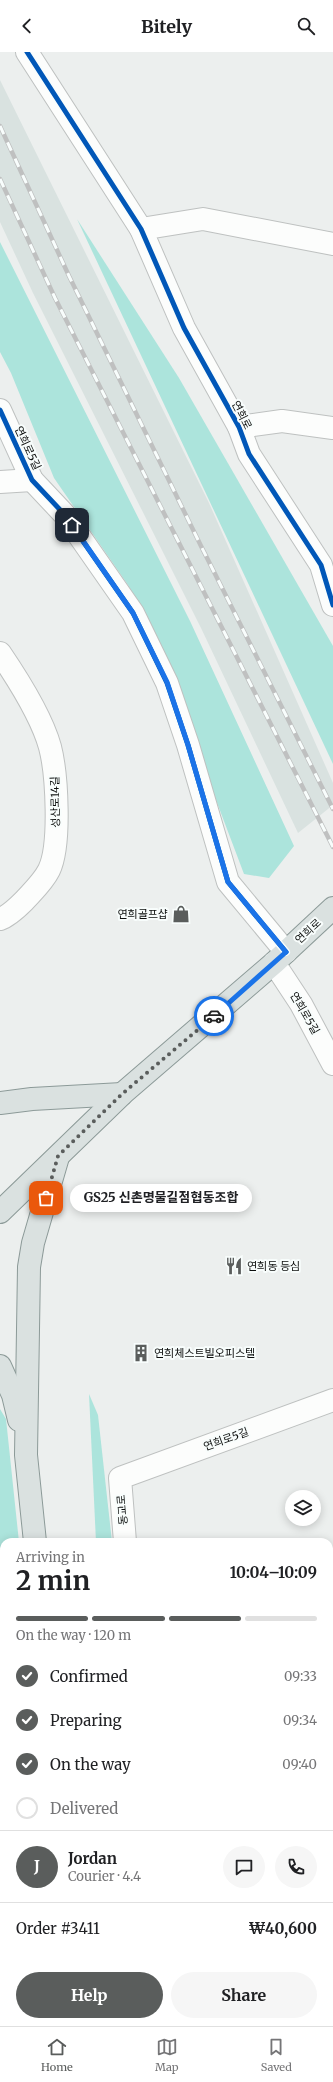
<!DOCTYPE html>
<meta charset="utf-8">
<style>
body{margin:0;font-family:Merriweather,"Noto Sans KR",serif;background:#f6f6f6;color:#202124;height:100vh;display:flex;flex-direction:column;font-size:15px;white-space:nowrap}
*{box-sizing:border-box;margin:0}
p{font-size:13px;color:#757577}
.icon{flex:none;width:22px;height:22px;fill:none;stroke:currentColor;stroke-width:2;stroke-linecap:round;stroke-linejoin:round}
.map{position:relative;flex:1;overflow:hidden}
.sheet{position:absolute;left:0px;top:1486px;width:333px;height:488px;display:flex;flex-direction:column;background:#fff;border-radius:12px 12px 0 0;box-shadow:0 2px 10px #0003}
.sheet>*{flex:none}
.buttons{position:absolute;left:285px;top:1438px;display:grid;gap:8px}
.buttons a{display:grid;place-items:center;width:36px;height:36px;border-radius:50%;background:#fff;box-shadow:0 2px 10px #0003;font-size:20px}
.pin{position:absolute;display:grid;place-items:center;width:34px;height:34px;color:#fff;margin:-17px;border-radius:8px;box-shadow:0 2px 6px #0006}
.courier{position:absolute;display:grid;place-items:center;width:40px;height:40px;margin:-20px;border:3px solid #1a73e8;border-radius:50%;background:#fff;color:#222;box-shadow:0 1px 5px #0007}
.bubble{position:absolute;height:28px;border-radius:14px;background:#fff;box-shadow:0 2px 10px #0003;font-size:13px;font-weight:700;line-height:28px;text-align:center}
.head em{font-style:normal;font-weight:700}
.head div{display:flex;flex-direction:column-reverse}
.head{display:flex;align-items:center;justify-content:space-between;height:68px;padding:0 16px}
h1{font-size:26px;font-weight:700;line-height:30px}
.bar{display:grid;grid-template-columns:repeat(4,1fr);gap:6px 4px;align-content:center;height:48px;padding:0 16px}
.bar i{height:5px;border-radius:3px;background:#e0e0e0}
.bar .active{background:#5a5d5c}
.bar p{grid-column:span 4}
.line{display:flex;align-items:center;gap:10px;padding:0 16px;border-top:1px solid #e0e0e0}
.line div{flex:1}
.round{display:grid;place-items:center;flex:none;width:42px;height:42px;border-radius:21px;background:#f6f6f6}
ol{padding:0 16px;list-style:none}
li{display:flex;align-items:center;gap:12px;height:44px}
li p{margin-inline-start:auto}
li .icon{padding:4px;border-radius:50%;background:#5a5d5c;color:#fff;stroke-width:4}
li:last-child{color:#757577}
li i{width:22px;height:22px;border:2px solid #e0e0e0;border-radius:50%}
.primary-button{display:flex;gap:8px;margin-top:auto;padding:8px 16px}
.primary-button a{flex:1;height:46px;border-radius:24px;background:#5a5d5c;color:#fff;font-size:16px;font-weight:700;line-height:46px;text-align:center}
.primary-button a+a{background:#f6f6f6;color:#202124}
header{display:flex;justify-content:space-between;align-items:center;height:52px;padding:0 16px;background:#fff;font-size:18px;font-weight:700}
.tabs{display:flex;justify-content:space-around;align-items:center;height:56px;border-top:1px solid #e0e0e0;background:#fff;font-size:11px;color:#757577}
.tabs a{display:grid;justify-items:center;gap:2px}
.tabs .active{color:#5a5d5c}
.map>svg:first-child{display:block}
.built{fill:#d9e2e0}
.green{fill:#ace4dc}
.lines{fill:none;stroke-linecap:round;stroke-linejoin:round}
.minor-tunnel{stroke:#cacdcc;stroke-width:22;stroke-dasharray:22 11;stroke-linecap:butt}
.minor-casing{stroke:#bec1c0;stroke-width:24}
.major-casing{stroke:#8c9a98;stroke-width:24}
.path{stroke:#d2d3d3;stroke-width:2.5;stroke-dasharray:2 2;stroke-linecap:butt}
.minor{stroke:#fcfdfc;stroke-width:22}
.major{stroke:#dae1e0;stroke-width:22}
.rail-casing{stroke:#bfc0c0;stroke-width:4.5}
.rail{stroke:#f8fdfc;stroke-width:3;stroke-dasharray:9;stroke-linecap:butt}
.cycleway-casing{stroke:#f8fdfc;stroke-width:8}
.cycleway{stroke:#0057b8;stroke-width:5}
.done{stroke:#5a5d5c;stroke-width:4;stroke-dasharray:0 7.2}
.route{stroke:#1a73e8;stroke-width:5}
.labels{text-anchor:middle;stroke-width:4;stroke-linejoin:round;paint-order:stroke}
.street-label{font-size:11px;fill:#0c0e0d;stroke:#f8fdfc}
.poi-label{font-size:11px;fill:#0c0e0d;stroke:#f8fdfc;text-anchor:start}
</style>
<header><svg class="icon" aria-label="back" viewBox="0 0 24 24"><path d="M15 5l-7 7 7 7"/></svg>Bitely<svg class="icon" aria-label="search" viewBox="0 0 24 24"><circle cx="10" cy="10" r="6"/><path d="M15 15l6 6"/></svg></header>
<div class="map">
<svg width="333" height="1974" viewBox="0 0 333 1974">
<rect width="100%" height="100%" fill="#ecefee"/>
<path class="built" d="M0 28 209 451 333 731V753L298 781 201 576 33 241 0 170Z"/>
<g class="green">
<path d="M77 167 179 326 333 594V712Z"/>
<path d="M0 190 190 569 294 794 269 826 244 822 213 740 173 618 128 533 54 426 11 321 0 300Z"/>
<path d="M89 1342 98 1363 112 1490H96Z"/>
<path d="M0 1357 6 1367 19 1490H4V1691L0 1682Z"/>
<path d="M278 1970H309L312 1974H271Z"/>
</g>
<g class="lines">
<path class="minor-tunnel" d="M59 1974 66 1970"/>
<g class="minor-casing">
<g id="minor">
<path d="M27 0 141 177 184 276 239 375 249 402 321 513 333 553"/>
<path d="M141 177 203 167 333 192"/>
<path d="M0 358 32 428 64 462 133 561 167 631 188 693 228 830 286 900"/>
<path d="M239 375 282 369 333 376"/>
<path d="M0 430 32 428"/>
<path d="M0 601C17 626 42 666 50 695 57 722 61 793 49 818 43 830 33 839 24 849 18 855 9 864 0 867"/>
<path d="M274 911 301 952 333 1012"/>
<path d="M125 1490 120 1426 333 1348"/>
<path d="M329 1828 333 1825"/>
<path d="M326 1970 329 1974"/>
</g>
</g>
<g class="major-casing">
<g id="major">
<path d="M0 1051 32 1047 122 1042"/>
<path d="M0 1160 122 1042 274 911 333 856"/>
<path d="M0 1314 13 1343 19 1368"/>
<path d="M35 1490 26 1403 29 1215 33 1191 58 1105"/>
<path d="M0 1750 4 1758"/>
<path d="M0 1832 4 1839"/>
<path d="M0 1904 4 1910"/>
<path d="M41 1970 43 1974"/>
<path d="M87 1970 91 1974"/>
<path d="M141 1970 144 1974"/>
</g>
</g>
<path class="path" d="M248 1974 254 1970"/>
<use href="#minor" class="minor"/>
<use href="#major" class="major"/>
<g class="rail-casing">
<g id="rail">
<path d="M0 74 69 224 201 494 333 757"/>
<path d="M0 127 55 246 333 795"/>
</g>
</g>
<use href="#rail" class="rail"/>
<g class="cycleway-casing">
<g id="cycleway">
<path d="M27 0 141 177 184 276 239 375 249 402 321 513 333 553"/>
<path d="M0 358 32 428 64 462 133 561 167 631 188 693 228 830 286 900"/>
</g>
</g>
<use href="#cycleway" class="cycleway"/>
</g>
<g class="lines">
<path class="done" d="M46 1146 58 1104 122 1042 214 964"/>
<path class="route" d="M72 473 133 561 167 630 188 693 228 830 286 900 214 964"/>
</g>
<defs>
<g id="shop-bare" transform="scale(1.38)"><path d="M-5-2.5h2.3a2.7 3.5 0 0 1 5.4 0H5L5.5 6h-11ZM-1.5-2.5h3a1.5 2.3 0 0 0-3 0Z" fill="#5a5d5c" stroke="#f8fdfc" stroke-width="2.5" paint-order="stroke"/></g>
<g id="restaurant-bare" transform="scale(1.38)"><path d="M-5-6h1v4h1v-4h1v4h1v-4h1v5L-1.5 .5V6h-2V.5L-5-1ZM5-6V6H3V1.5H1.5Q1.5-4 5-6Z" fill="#5a5d5c" stroke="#f8fdfc" stroke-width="2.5" paint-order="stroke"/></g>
<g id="building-bare" transform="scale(1.38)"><path d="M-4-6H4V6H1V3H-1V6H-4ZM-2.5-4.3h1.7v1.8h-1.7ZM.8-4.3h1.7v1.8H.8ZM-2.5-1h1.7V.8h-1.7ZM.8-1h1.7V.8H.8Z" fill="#5a5d5c" stroke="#f8fdfc" stroke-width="2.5" paint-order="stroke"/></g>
</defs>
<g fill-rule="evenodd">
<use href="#shop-bare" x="181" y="862"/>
<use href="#restaurant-bare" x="234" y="1214"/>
<use href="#building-bare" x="141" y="1301"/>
</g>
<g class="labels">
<g class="street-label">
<text transform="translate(242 363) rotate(63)" y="4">연희로</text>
<text transform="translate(28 396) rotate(65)" y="4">연희로5길</text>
<text transform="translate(55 750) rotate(-91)" y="4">성산로14길</text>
<text transform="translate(308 879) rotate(-43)" y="4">연희로</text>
<text transform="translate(305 961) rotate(60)" y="4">연희로5길</text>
<text transform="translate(226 1387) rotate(-20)" y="4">연희로5길</text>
<text transform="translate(122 1458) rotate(-95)" y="4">동교로</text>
</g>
<g class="poi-label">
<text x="168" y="866" text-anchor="end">연희골프샵</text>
<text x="247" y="1218">연희동 등심</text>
<text x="154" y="1305">연희체스트빌오피스텔</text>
</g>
</g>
</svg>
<div class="buttons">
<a><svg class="icon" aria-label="layers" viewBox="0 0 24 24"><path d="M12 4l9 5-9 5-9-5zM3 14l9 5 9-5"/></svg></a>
</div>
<div class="pin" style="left:46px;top:1146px;background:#ea580c"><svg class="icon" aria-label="bag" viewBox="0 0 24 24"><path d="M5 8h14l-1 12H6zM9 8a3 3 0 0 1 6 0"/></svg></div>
<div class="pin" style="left:72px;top:473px;background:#1f2937"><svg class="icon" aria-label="home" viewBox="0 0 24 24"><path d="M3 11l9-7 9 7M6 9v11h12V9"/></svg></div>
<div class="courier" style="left:214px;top:964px"><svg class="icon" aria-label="car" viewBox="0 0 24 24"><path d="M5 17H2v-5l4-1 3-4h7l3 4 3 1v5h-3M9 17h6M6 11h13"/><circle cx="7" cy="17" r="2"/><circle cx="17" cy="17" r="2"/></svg></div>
<div class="bubble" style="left:70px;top:1132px;width:182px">GS25 신촌명물길점협동조합</div>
<section class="sheet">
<div class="head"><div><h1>2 min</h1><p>Arriving in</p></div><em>10:04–10:09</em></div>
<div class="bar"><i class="active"></i><i class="active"></i><i class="active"></i><i></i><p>On the way · 120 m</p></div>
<ol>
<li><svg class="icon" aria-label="check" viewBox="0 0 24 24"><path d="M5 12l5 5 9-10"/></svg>Confirmed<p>09:33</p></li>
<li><svg class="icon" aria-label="check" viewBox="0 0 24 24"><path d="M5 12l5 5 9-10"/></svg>Preparing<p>09:34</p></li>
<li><svg class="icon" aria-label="check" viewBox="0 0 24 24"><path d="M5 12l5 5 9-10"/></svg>On the way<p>09:40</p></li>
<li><i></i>Delivered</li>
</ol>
<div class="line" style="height:72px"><b class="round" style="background:#5a5d5c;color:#fff">J</b><div><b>Jordan</b><p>Courier · 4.4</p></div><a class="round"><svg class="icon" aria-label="chat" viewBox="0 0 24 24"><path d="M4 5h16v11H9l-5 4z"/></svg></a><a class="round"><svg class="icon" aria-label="phone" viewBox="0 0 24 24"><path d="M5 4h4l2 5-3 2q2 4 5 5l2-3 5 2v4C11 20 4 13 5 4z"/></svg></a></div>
<div class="line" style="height:52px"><div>Order #3411</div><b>₩40,600</b></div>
<div class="primary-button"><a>Help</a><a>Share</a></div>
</section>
</div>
<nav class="tabs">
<a class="active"><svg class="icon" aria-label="home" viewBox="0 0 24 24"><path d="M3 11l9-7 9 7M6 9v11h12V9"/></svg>Home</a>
<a><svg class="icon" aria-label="map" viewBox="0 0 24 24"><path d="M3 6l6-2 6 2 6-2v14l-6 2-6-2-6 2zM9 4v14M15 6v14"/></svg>Map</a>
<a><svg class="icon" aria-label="saved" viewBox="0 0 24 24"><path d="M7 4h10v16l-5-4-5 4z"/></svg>Saved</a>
</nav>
